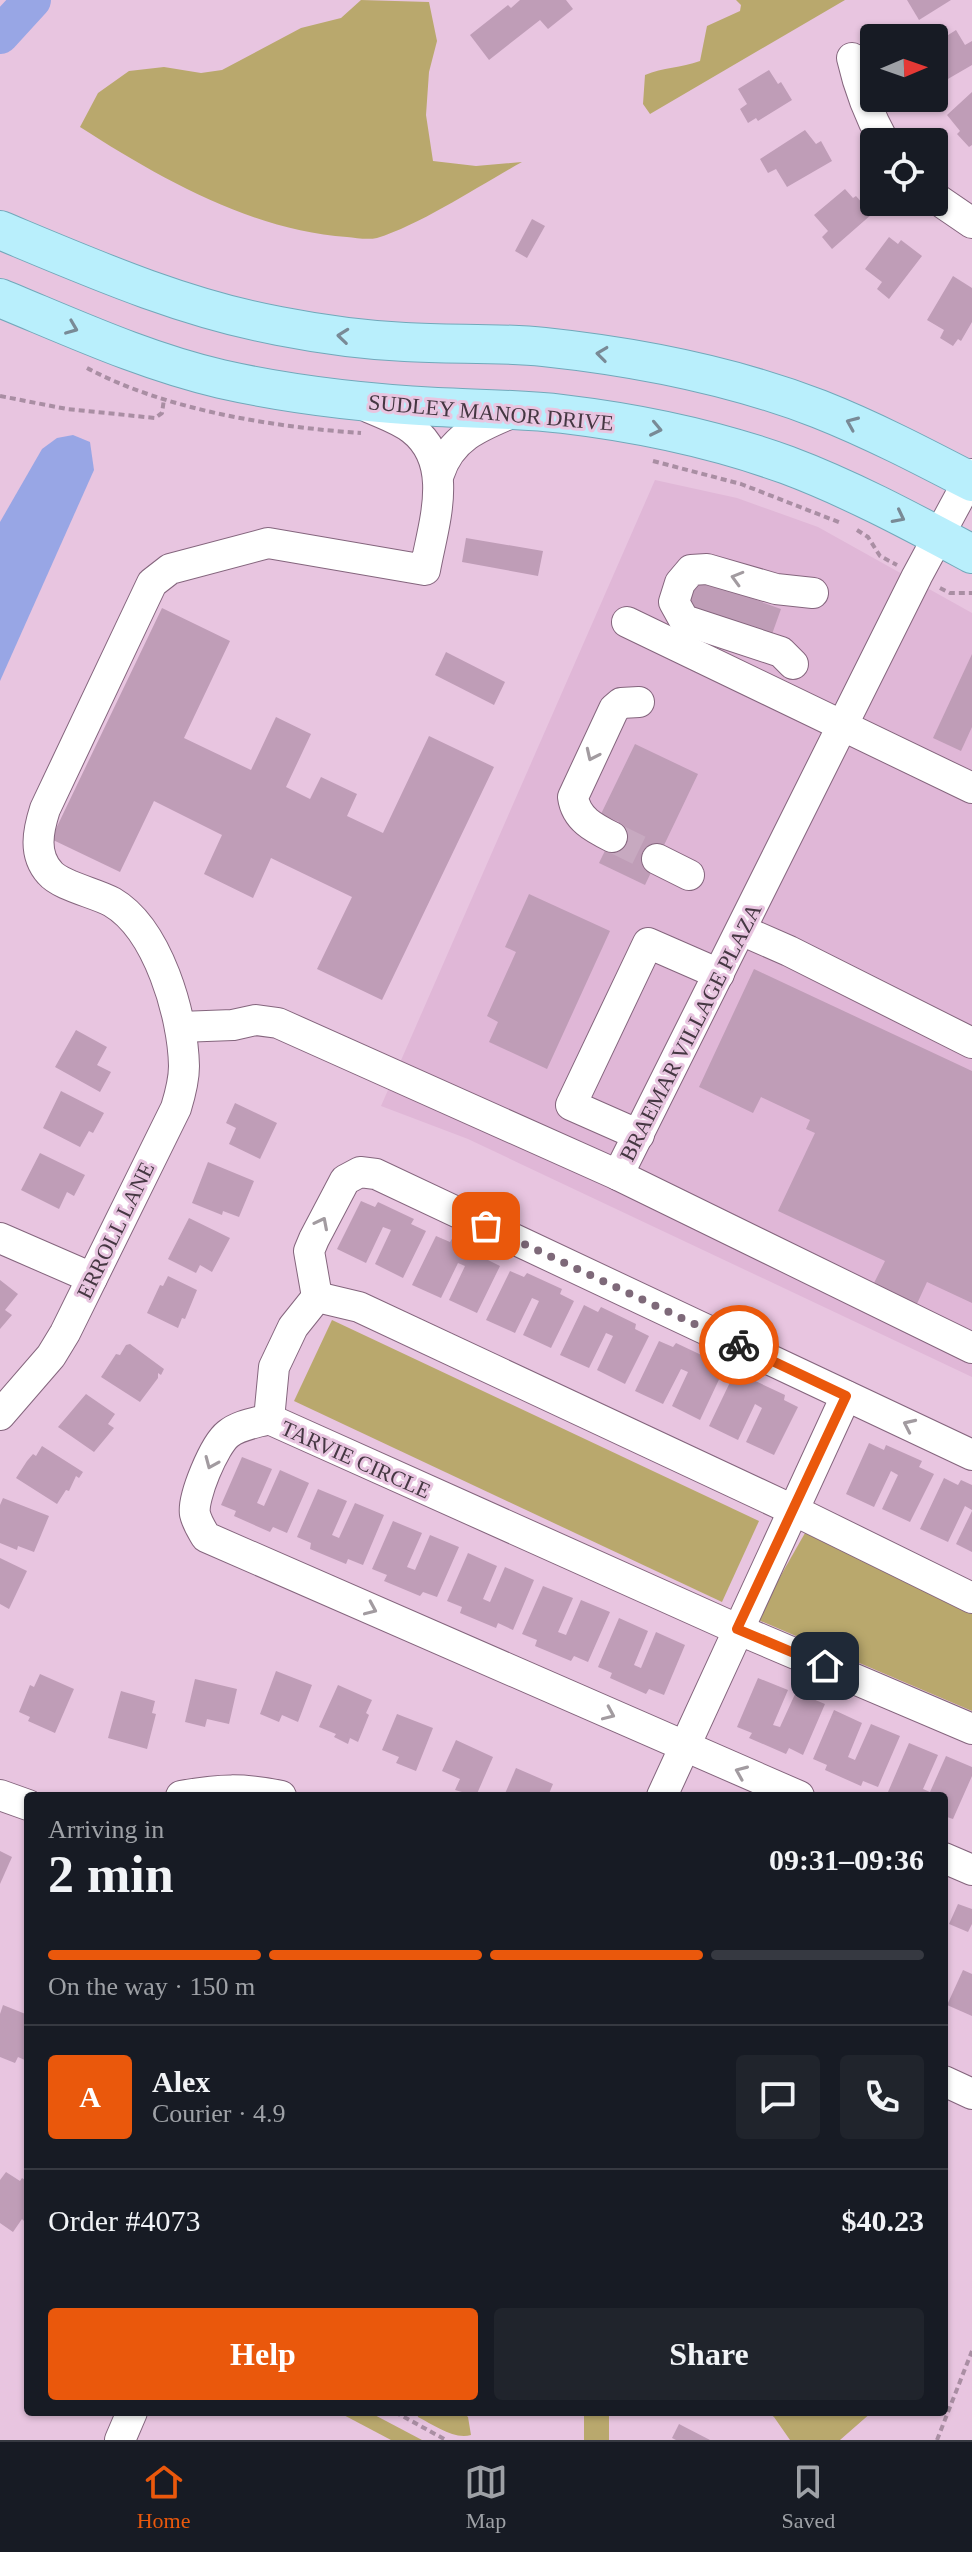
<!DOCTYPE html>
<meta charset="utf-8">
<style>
body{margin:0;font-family:"Times New Roman",serif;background:#20242c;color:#f1f3f6;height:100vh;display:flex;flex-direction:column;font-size:30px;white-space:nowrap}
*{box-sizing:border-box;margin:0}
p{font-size:26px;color:#9ea1a6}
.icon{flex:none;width:44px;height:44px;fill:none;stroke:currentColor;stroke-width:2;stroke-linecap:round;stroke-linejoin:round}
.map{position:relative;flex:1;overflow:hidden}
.side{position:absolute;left:24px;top:1792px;width:924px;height:624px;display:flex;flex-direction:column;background:#171b24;border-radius:8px;box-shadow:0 2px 6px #0004}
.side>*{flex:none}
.needle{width:52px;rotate:88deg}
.controls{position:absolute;left:860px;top:24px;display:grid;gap:16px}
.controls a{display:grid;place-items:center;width:88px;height:88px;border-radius:8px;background:#171b24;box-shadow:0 2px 6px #0004;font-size:40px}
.pin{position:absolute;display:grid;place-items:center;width:68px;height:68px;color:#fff;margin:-34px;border-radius:16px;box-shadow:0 4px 12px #0006}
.courier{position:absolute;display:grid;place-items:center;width:80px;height:80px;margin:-40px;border:6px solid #ea580c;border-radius:50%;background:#fff;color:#222;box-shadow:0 2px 10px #0007}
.overview em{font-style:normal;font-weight:700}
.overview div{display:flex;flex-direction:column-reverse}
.overview{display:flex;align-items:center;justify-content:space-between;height:136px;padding:0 24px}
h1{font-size:52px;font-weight:700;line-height:60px}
.bar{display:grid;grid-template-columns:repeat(4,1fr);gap:12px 8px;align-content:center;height:96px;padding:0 24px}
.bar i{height:10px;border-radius:6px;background:#363941}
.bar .current{background:#ea580c}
.bar p{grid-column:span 4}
.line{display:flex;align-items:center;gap:20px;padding:0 24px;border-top:2px solid #363941}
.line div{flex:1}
.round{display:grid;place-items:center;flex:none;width:84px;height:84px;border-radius:8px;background:#20242c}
.cta{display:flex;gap:16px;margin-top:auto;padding:16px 24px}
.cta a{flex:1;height:92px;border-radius:8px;background:#ea580c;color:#fff;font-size:32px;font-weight:700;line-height:92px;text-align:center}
.cta a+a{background:#20242c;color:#f1f3f6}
.tab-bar{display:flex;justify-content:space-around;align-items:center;height:112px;border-top:2px solid #363941;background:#171b24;font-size:22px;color:#9ea1a6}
.tab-bar a{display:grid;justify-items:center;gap:4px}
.tab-bar .current{color:#ea580c}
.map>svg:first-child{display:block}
.built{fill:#e0b7d7}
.green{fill:#b9a86d}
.water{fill:#98a6e5}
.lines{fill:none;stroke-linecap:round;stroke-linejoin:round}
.river{stroke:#98a6e5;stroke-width:38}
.building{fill:#bf9db7}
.minor-tunnel{stroke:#c7a9c0;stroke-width:30;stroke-dasharray:30 15;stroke-linecap:butt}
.minor-casing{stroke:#84657d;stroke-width:32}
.major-casing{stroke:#72a8ba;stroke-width:40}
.path{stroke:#a98ea3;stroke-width:4;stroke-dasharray:6 4;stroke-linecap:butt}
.minor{stroke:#fff;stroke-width:30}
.major{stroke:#b9effc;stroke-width:38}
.oneway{stroke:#798a96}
.oneway2{stroke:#a29ba0}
.done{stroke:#7e6979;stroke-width:8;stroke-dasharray:0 14.4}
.route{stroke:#ea580c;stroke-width:10}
.labels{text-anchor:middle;stroke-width:6;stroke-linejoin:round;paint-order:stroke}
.street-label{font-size:22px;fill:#453742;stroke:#e8c5e0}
</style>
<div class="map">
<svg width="972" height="2440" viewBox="0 0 972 2440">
<rect width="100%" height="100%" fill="#e8c5e0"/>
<path class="built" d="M655 480 737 498 818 527 972 613V1377L468 1139 381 1106Z"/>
<g class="green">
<path d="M361 0 429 2 437 41 429 72 426 115 433 161 476 166 522 162C480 185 422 224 377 238 368 240 356 238 347 237 252 231 158 177 80 127L98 93 129 71 164 67 201 73 222 70 301 28 341 18Z"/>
<path d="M736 0H845L650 114 643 104 645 75C663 67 681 68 700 61L707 26 740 11 741 5Z"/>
<path d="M332 1320 759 1521 722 1602 294 1401Z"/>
<path d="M805 1533 972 1612V1711L756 1619Z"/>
<path d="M338 2412H369L422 2440H391Z"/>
<path d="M417 2412H463L468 2417 471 2435C454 2440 434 2425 418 2417Z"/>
<rect x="584" y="2412" width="25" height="28"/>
<path d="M767 2412H872L840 2440H790L774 2417Z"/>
</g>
<path class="water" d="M73 435 90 442 94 470 0 681V522L42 449 57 438Z"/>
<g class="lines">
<path class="river" d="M0 35 32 0"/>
</g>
<g class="building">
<path d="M520 0H566L573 9 548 29 540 20 489 60 470 35 508 5 511 8Z"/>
<path d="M907 0H951L919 20Z"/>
<path d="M956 30 965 45 972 41V65L941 83 934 71V44Z"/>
<path d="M769 70 778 84 781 82 792 100 758 121 756 118 748 123 740 109 747 104 738 89Z"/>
<path d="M972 92V145L969 147 957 134 960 131 947 115Z"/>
<path d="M805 130 816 144 821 141 832 161 787 187 776 169 768 173 760 159Z"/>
<path d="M845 189 853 198 856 196 872 214 832 249 822 237 828 231 814 215Z"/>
<path d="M532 219 545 226 527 258 515 251Z"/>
<path d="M889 237 898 244 901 240 922 256 889 299 877 289 882 282 865 269Z"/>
<path d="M953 276 972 288V322L961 341 958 339 953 346 940 338 944 330 927 320Z"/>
<path d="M466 538 543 551 538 576 462 562Z"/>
<path d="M698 579 781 609 771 637 687 608Z"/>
<path d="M162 608 230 641 184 738 251 770 276 717 311 734 286 787 310 799 321 777 357 794 347 816 383 833 429 736 494 767 382 1000 317 969 352 897 271 858 253 898 204 874 222 835 154 801 120 872 51 839Z"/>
<path d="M446 652 505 682 494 705 435 675Z"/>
<path d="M972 654V727L961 751 933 738Z"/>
<path d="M635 744 698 774 645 885 599 863 619 822 601 814Z"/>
<path d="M529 894 610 931 547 1069 489 1042 498 1022 487 1016 516 952 505 947Z"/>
<path d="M754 969 972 1071V1303L927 1282 915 1308 872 1287 885 1261 778 1211 815 1133 806 1129 810 1120 761 1097 753 1113 699 1087Z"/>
<path d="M76 1030 107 1047 97 1065 111 1072 100 1092 55 1067Z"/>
<path d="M61 1091 104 1113 93 1133 89 1131 80 1147 43 1128Z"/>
<path d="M235 1103 277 1123 260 1159 229 1144 236 1128 226 1123Z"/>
<path d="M40 1153 85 1175 74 1196 67 1192 59 1209 21 1190Z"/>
<path d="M208 1162 254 1181 239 1217 223 1211 222 1215 192 1203Z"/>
<path d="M361 1201 375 1207 378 1202 414 1219 411 1224 426 1231 403 1278 375 1264 391 1230 383 1227 366 1263 337 1249Z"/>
<path d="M189 1218 230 1238 212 1272 200 1265 196 1273 168 1259Z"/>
<path d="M436 1236 450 1242 453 1237 488 1254 486 1259 500 1266 477 1313 449 1300 465 1266 458 1263 441 1298 412 1285Z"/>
<path d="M510 1271 524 1277 527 1273 562 1289 560 1294 574 1301 551 1348 523 1335 539 1301 532 1298 515 1333 486 1320Z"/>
<path d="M168 1276 197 1290 185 1319 182 1318 178 1328 147 1313 160 1285 163 1286Z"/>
<path d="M0 1280 18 1294 5 1310 12 1315 0 1329Z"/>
<path d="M584 1305 598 1312 601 1307 636 1324 635 1329 649 1336 625 1384 597 1370 613 1336 606 1333 589 1368 560 1355Z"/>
<path d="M659 1341 673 1347 676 1343 712 1360 709 1365 723 1371 700 1420 672 1406 688 1372 681 1369 663 1404 635 1391Z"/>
<path d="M130 1344 164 1369 161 1375 158 1373V1378L140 1402 101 1377 116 1354 120 1355 126 1345Z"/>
<path d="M733 1376 747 1383 749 1378 785 1395 784 1400 798 1407 774 1455 746 1442 762 1408 755 1404 738 1440 709 1426Z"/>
<path d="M86 1394 115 1414 108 1424 114 1428 94 1452 58 1427Z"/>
<path d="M869 1443 884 1450 886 1445 922 1461 919 1467 934 1474 910 1522 882 1509 898 1475 891 1471 874 1507 846 1494Z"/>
<path d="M42 1446 83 1472 79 1478 76 1476 69 1491 66 1490 57 1504 16 1478 27 1461 33 1454 36 1456Z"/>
<path d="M242 1457 272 1469 257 1503 264 1506 280 1470 309 1483 287 1533 273 1527 270 1532 234 1516 236 1511 221 1505Z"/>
<path d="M944 1478 958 1485 961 1480 972 1485V1510L965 1506 948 1542 920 1529Z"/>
<path d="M318 1489 347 1501 332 1535 339 1538 355 1503 384 1515 363 1565 348 1559 346 1564 310 1549 311 1543 297 1537Z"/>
<path d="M3 1498 49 1516 34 1552 18 1546 17 1550 0 1543V1505Z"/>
<path d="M972 1511V1552L956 1544Z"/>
<path d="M393 1521 422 1533 407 1567 415 1570 430 1535 459 1547 437 1597 423 1592 420 1596 384 1581 387 1575 372 1569Z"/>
<path d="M468 1553 497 1566 483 1599 490 1602 505 1567 534 1580 513 1630 498 1623 496 1628 460 1613 462 1607 447 1601Z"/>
<path d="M0 1558 27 1571 9 1609 0 1604Z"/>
<path d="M543 1586 573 1598 558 1632 566 1635 581 1600 610 1612 588 1662 574 1656 571 1661 535 1646 537 1640 522 1634Z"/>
<path d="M619 1618 648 1631 634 1665 641 1668 656 1632 685 1645 664 1695 649 1689 646 1694 610 1678 612 1673 598 1667Z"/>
<path d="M276 1671 312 1685 298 1722 282 1715 279 1722 260 1714Z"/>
<path d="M40 1674 74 1689 55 1733 28 1721 30 1717 19 1712 30 1685 34 1687Z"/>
<path d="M758 1678 788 1690 773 1725 780 1727 796 1692 825 1704 803 1755 789 1748 786 1754 749 1738 752 1733 737 1727Z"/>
<path d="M195 1679 237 1689 229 1724 207 1719 205 1727 185 1722Z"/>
<path d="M338 1685 372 1700 366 1713 369 1715 358 1742 350 1738 348 1744 334 1737 336 1734 319 1727Z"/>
<path d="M121 1691 155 1701 152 1713 156 1714 147 1749 108 1738Z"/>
<path d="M834 1710 862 1723 848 1757 855 1760 871 1724 900 1736 878 1787 863 1781 861 1786 825 1770 827 1765 813 1759Z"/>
<path d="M397 1714 433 1728 416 1771 396 1763 399 1757 382 1750Z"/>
<path d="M456 1740 493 1757 476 1796 455 1790 460 1779 442 1771Z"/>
<path d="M909 1743 938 1755 923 1789 930 1792 946 1756 972 1767V1776L953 1819 944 1816V1796H898L888 1792Z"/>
<path d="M516 1768 553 1784 548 1796H504Z"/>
<path d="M0 1851 12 1857 0 1884Z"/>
<path d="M958 1904 972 1909V1924L968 1932 949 1924Z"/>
<path d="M963 1970 972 1974V2016L947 2005Z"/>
<path d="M3 2005 28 2015 27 2061 18 2057 15 2063 0 2057V2014Z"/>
<path d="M6 2172 20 2181 22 2178 28 2182V2215L24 2221 22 2219 13 2232 0 2223V2180Z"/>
<path d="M679 2424 710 2440H676L672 2438Z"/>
</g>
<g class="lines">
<path class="minor-tunnel" d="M612 837 657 859"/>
<g class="minor-casing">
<g id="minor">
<path d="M852 58C859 89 869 115 884 142"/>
<path d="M934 197 972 223"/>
<path d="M439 474C451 437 480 426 514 412"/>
<path d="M627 622 972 788"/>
<path d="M793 664 781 652 684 620 674 602 680 583 691 570 707 569 776 589 813 593"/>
<path d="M612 837C594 828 576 819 573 797L614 709 621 703 639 702"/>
<path d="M657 859 689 875"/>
<path d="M741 930 789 951 972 1043"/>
<path d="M180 1027 233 1025 256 1020 278 1023 618 1175 972 1348"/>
<path d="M639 1135 571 1105 648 943 719 974"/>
<path d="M618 1175 917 576 972 474"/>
<path d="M0 1238 92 1278"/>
<path d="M317 1297 309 1251 314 1239 345 1180 360 1172 376 1174 972 1455"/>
<path d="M0 1415 51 1356 65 1333 176 1108C180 1095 184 1080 184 1066 183 1015 158 929 112 902 96 893 61 886 50 873 33 854 38 831 45 809L152 583 170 569 268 543 425 570C433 525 456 463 412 429 399 419 383 414 368 407"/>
<path d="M269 1419C255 1423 239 1425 228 1434 214 1445 192 1498 195 1514 197 1523 202 1530 206 1537L799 1796"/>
<path d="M972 1598 793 1510 359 1307 317 1297 293 1327 274 1367 269 1419 737 1629 972 1729"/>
<path d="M0 1795 28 1805"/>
<path d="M181 1796C218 1789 244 1788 281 1796"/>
<path d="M662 1796 846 1396"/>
<path d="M944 1858 972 1870"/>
<path d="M944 2081 972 2094"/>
<path d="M120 2440 132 2412"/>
</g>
</g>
<g class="major-casing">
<g id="major">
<path d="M0 230C91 268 182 308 279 326 320 334 363 340 405 342 451 345 498 342 544 347 638 357 731 375 819 409 872 430 922 456 972 482"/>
<path d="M0 298C73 328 144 361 221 379 292 395 364 403 437 407 479 409 521 409 563 414 639 423 715 439 787 465 851 489 912 522 972 554"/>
</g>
</g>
<g class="path">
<path d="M87 368C166 410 272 427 361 433"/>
<path d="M0 396 67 409 155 418 162 413 164 399"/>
<path d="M653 461 741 484 841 523"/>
<path d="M857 530 868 537 880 556 897 565"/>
<path d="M940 588 950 593H972"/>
<path d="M395 2412 446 2440"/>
<path d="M937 2440 972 2351"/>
</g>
<use href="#minor" class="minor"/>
<use href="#major" class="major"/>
</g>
<defs><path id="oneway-chevron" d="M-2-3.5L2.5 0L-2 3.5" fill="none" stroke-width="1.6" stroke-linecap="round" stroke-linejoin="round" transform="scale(2)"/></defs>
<g class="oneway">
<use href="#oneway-chevron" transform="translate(72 328) rotate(22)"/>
<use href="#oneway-chevron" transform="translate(343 336) rotate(-174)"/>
<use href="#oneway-chevron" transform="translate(602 354) rotate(-173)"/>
<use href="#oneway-chevron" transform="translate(852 423) rotate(-157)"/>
<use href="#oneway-chevron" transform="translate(656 429) rotate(12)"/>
<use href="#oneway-chevron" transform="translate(899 517) rotate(27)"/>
</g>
<g class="oneway2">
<use href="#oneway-chevron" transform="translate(737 578) rotate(-164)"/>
<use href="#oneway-chevron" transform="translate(592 755) rotate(115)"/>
<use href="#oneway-chevron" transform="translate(322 1223) rotate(-63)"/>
<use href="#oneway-chevron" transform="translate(909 1425) rotate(-155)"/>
<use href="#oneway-chevron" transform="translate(211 1463) rotate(113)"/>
<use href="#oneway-chevron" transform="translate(371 1609) rotate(24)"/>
<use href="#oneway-chevron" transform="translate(609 1714) rotate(24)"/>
<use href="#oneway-chevron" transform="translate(741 1772) rotate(-157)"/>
</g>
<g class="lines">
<path class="done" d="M486 1226 739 1345"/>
<path class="route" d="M739 1345 846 1396 737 1629 825 1666"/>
</g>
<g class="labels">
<g class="street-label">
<text transform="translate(491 412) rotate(5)" y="8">SUDLEY MANOR DRIVE</text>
<text transform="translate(690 1032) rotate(-63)" y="8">BRAEMAR VILLAGE PLAZA</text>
<text transform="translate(115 1230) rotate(-64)" y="8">ERROLL LANE</text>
<text transform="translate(356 1459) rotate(24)" y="8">TARVIE CIRCLE</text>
</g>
</g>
</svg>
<div class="controls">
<a><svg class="needle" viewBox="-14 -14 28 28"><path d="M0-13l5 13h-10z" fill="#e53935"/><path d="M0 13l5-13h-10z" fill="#9ea1a6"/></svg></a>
<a><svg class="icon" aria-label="locate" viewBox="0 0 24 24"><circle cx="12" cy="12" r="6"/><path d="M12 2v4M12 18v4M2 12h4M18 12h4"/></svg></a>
</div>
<div class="pin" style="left:486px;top:1226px;background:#ea580c"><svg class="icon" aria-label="bag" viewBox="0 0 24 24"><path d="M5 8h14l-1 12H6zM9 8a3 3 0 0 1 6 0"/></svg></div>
<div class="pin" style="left:825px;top:1666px;background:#1f2937"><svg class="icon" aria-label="home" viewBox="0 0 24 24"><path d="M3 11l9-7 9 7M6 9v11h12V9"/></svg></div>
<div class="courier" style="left:739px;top:1345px"><svg class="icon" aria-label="bike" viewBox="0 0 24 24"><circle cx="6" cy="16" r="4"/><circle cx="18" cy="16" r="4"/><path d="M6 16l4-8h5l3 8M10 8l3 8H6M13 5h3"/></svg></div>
<section class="side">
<div class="overview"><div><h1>2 min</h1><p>Arriving in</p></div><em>09:31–09:36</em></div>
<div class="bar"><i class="current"></i><i class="current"></i><i class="current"></i><i></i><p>On the way · 150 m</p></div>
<div class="line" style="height:144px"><b class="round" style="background:#ea580c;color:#fff">A</b><div><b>Alex</b><p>Courier · 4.9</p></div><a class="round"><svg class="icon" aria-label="chat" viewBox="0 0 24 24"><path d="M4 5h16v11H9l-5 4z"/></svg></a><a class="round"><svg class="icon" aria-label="phone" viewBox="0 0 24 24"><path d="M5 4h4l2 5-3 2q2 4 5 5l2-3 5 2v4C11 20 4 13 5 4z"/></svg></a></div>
<div class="line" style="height:104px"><div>Order #4073</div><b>$40.23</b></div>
<div class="cta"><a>Help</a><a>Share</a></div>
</section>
</div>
<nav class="tab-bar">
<a class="current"><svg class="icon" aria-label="home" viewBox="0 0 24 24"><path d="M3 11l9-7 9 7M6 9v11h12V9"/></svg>Home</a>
<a><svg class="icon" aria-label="map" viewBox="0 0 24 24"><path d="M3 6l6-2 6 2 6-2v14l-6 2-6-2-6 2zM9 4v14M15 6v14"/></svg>Map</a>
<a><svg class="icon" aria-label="saved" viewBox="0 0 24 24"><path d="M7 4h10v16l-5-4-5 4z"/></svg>Saved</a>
</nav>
